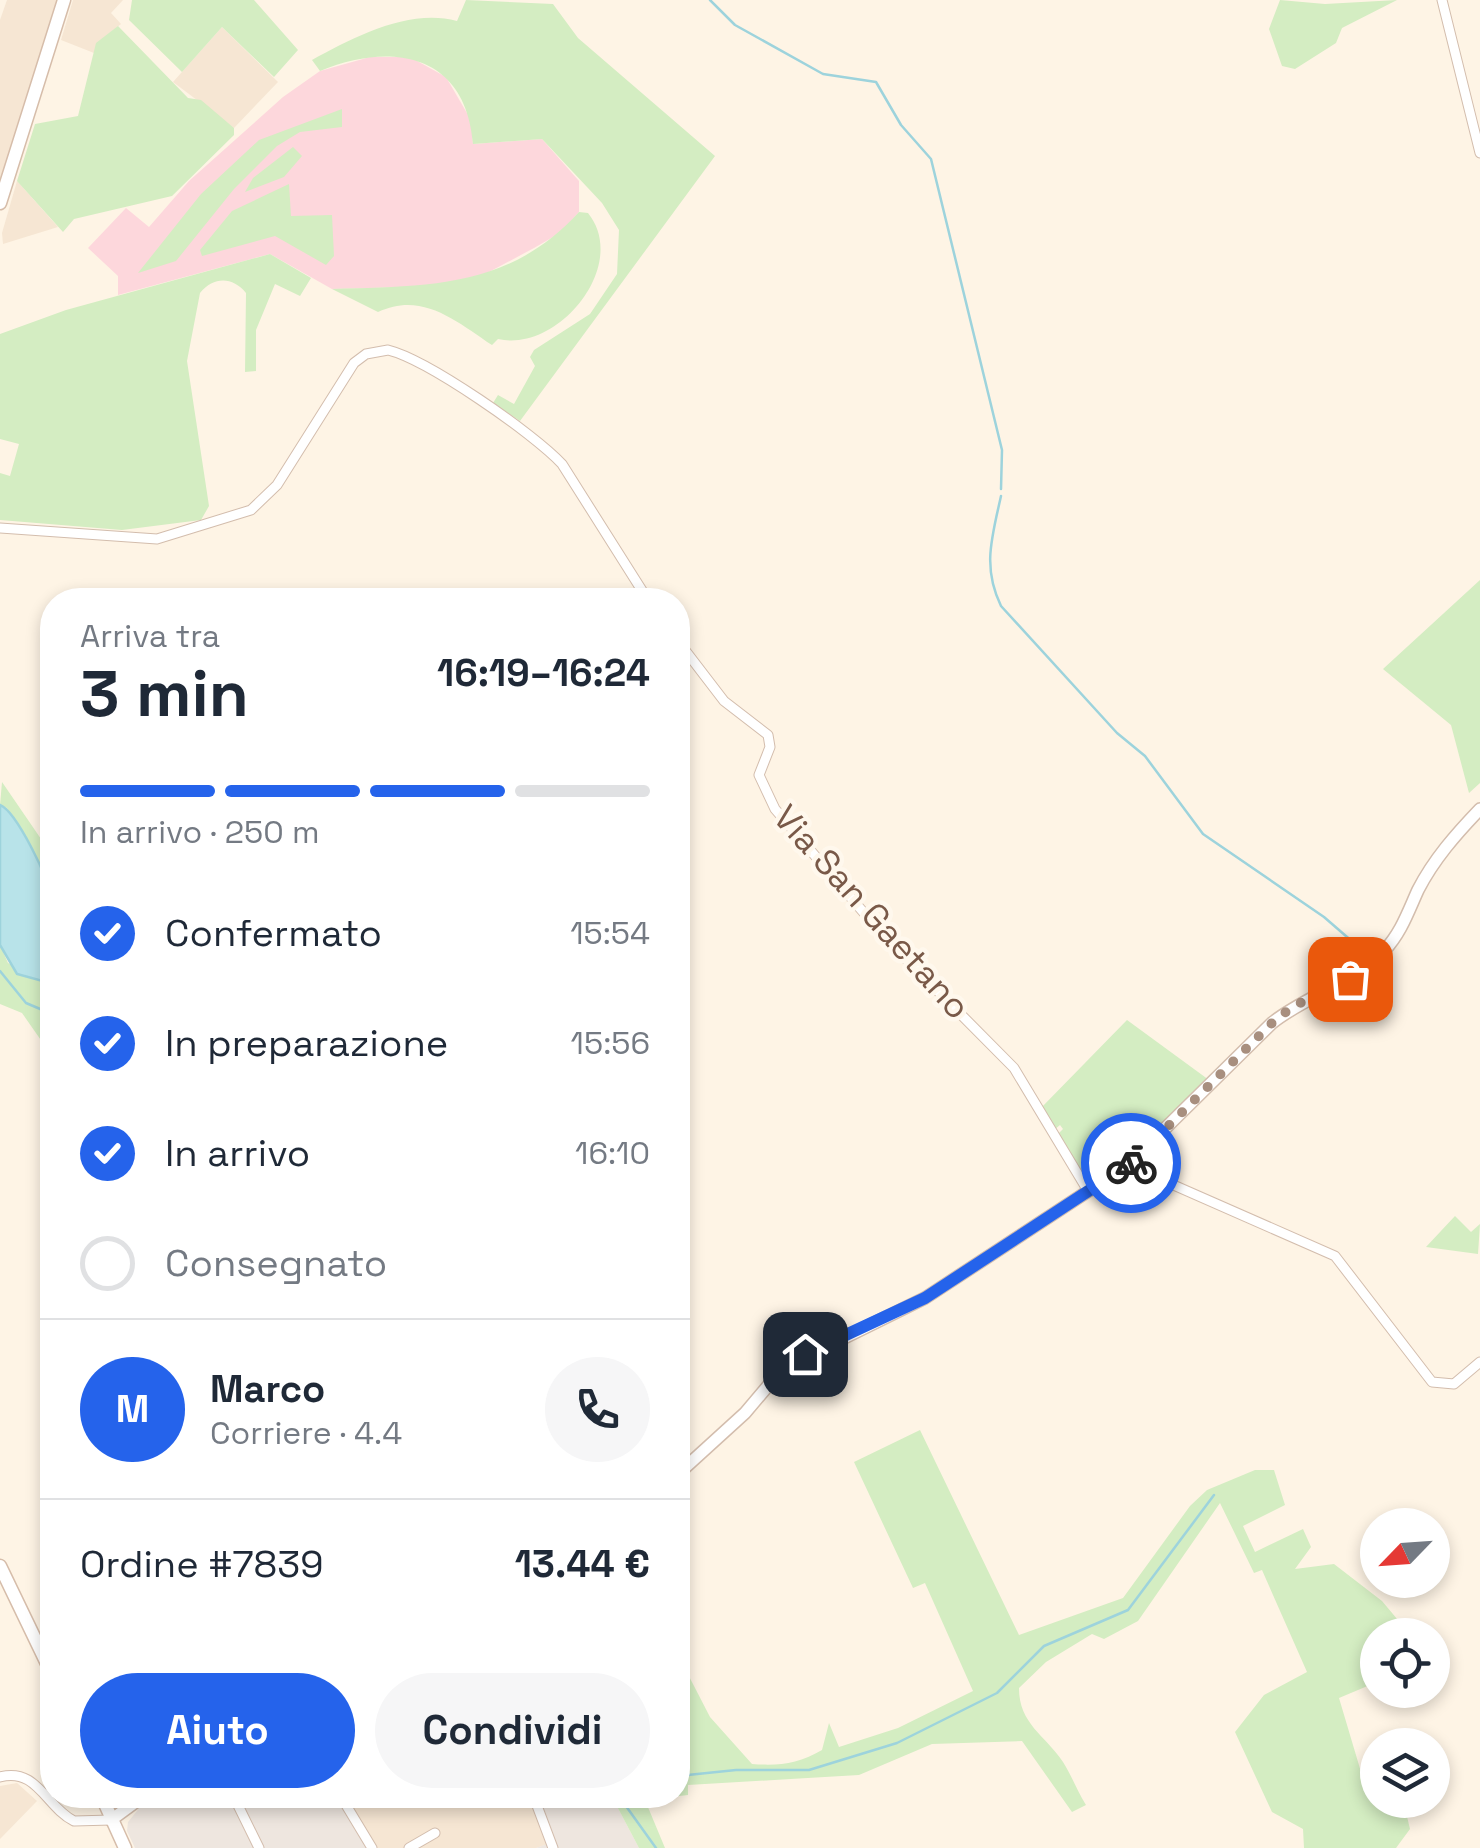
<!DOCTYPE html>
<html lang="it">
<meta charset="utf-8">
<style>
body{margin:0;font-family:"Space Grotesk",sans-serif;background:#f6f6f7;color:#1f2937;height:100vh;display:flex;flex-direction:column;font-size:38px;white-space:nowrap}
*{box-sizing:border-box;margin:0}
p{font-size:32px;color:#747a83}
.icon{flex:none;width:55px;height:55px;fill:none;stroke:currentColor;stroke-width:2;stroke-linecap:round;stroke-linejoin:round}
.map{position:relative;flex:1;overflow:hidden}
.drawer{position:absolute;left:40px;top:588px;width:650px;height:1220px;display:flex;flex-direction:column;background:#fff;border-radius:40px;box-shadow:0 5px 15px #0003}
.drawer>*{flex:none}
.needle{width:65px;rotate:245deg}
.buttons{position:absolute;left:1360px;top:1508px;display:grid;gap:20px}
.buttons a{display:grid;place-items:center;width:90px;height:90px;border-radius:50%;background:#fff;box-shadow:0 5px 15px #0003;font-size:50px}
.pin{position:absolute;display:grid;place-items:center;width:85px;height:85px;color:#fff;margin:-42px;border-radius:20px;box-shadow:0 5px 15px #0006}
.courier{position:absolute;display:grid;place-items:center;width:100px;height:100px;margin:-50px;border:8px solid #2563eb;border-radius:50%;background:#fff;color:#222;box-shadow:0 2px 12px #0007}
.summary em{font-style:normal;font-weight:700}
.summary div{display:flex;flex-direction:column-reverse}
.summary{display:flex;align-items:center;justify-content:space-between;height:170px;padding:0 40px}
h1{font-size:65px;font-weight:700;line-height:75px}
.bar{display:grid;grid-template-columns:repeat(4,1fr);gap:15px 10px;align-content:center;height:120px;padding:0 40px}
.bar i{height:12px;border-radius:8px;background:#e0e1e3}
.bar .selected{background:#2563eb}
.bar p{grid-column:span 4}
.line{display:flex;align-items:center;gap:25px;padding:0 40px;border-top:2px solid #e0e1e3}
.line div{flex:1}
.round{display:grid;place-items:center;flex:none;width:105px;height:105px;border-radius:52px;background:#f6f6f7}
ol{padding:0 40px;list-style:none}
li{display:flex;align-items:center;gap:30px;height:110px}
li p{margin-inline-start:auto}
li .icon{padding:10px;border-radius:50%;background:#2563eb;color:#fff;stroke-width:4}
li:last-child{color:#747a83}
li i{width:55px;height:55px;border:5px solid #e0e1e3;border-radius:50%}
.cta{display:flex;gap:20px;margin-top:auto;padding:20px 40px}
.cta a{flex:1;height:115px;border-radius:60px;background:#2563eb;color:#fff;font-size:40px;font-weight:700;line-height:115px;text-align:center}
.cta a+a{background:#f6f6f7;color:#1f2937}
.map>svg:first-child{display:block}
.residential{fill:#f6e6d3}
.industrial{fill:#eee6df}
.medical{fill:#fdd7dc}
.green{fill:#d4edc2}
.water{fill:#b8e3e9;stroke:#9dd3dc;stroke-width:2.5}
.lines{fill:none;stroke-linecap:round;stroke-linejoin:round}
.stream{stroke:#9dd3dc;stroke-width:2.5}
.minor-casing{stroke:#d3bdad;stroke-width:11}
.tertiary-casing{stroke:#d3bdad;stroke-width:14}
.secondary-casing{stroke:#d6bdaa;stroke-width:15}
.minor{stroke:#fff;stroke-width:9}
.tertiary{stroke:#fff;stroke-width:11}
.secondary{stroke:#fff;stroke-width:12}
.done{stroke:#a88f7f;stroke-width:10;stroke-dasharray:0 18}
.route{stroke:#2563eb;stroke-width:12}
.labels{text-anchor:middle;stroke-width:9;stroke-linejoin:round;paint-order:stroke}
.street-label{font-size:35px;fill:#795948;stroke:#fff8ed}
</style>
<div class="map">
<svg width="1480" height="1848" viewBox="0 0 1480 1848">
<rect width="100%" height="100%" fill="#fef4e5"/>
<g class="residential">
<path d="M7 0H57L0 182V20Z"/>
<path d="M73 0H123L111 13 121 24 97 43 94 53 61 40Z"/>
<path d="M222 27 278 82 234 128 173 82Z"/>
<path d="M17 181 58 227 3 244 2 233Z"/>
<path d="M17 1783 37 1801 0 1839V1786Z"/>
<path d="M340 1795H533L551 1843 536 1848H372Z"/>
</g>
<g class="industrial">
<path d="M161 1795H227L235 1810 269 1795H340L372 1848H135L127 1831 128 1822 141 1806Z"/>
<path d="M533 1795H611L639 1848H536L550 1843Z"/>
</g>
<path class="medical" d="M370 57H410L446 77 471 120 473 144 542 139 579 181V212L560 233 534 248 476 279 444 286 332 289 270 254 118 295V276L88 248 126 208 149 227 189 181 283 97 320 71Z"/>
<g class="green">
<path d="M132 0H254L298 50 274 77 222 27 182 72 129 20Z"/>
<path d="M466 0 553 4 578 38 715 156 520 421 493 403 498 395 514 404 535 366 530 357 534 350 590 314 617 274 619 230 602 203 542 139 473 144C466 54 392 41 320 71L312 60C354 37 409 8 457 21Z"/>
<path d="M1280 0 1325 4 1397 0 1342 28 1336 43 1295 69 1282 66 1269 29Z"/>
<path d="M118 26 188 98 201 100 234 128V135L172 196 74 219 63 232 17 181 35 124 78 116 96 43Z"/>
<path d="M342 109V127L300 132 277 146 234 189 176 261 138 273 201 194 259 140Z"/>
<path d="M293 147 302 156 284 177 245 192 253 178Z"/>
<path d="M289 184 291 216 332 215 334 256 326 265 275 236 202 256 200 250 232 211Z"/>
<path d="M579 212 588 213C630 265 558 353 498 339L492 345C456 321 422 291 378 312L332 289C427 286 509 289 579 212Z"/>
<path d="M270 254 311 278 300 296 275 284 256 330V371L245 372 246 293C233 277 214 276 200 293L187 361 209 506 201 520 122 530 0 520V473L10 476 19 444 0 439V334L66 310Z"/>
<path d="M1480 580V783L1469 793 1451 725 1383 669Z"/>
<path d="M2 782 52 855V897L7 808 0 805Z"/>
<path d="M0 945 8 963 46 982 52 979V1056L22 1013 0 1004Z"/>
<path d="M1127 1020 1209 1080 1126 1159 1086 1181 1058 1134 1063 1129 1060 1125 1054 1130 1041 1108Z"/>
<path d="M1455 1216 1471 1232 1480 1224 1478 1254 1426 1247Z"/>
<path d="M920 1430 1019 1635 1123 1598 1190 1506 1207 1490 1255 1470H1274L1285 1505 1243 1526 1255 1552 1303 1529 1311 1547 1295 1569 1334 1564 1382 1601 1408 1632 1378 1635 1377 1682 1339 1698 1364 1782 1377 1776 1378 1800H1403L1410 1829 1396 1848H1304L1303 1829 1272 1812 1235 1732 1264 1695 1307 1672 1262 1570 1254 1573 1220 1503 1138 1621 1104 1639 1092 1634 1046 1662 1019 1688C1019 1724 1045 1735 1063 1762 1072 1776 1077 1791 1086 1805L1072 1812 1022 1741 932 1744 859 1775 688 1785V1795L645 1800 665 1848H639L611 1795H678V1655L710 1717 752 1764C779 1766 798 1764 822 1750L829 1723 839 1747 898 1728 973 1691 925 1583 913 1588 854 1462Z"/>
</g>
<path class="water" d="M0 805C16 811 51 882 52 900 55 926 53 953 52 979L46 982 17 974 0 945Z"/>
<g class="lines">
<g class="stream">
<path d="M710 0 735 25 823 74 876 82 901 125 931 159 1002 450 1001 489"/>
<path d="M1001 496C992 537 982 567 1001 606L1117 733 1145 756 1203 834 1324 917 1369 956"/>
<path d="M0 971 26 1003 52 1014"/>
<path d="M678 1776 736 1770H809L897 1743 997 1693 1044 1646 1128 1610 1214 1495"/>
<path d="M618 1795 656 1848"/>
</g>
<g class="minor-casing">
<g id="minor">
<path d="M1442 0 1480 153"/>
<path d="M0 528 157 539 251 510 277 485 354 363 366 354 388 350C428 360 533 433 562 464L648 600"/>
<path d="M678 641 724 701 768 735 770 747 759 775 775 809 888 941 1014 1068 1088 1191"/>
<path d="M1128 1165 1335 1256 1432 1382 1454 1384 1480 1362"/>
<path d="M0 1777C37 1767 46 1807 74 1821L111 1820"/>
<path d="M233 1795 259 1848"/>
<path d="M340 1795 372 1848"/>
<path d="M533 1795 553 1848"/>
<path d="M409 1848 435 1833"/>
</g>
</g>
<g class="tertiary-casing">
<g id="tertiary">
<path d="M678 1474 745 1413 783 1368 925 1298 1128 1165 1272 1023C1307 995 1353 984 1384 951 1401 933 1408 912 1418 890 1434 859 1456 834 1480 809"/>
<path d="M111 1820 145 1795"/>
</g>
</g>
<g class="secondary-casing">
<g id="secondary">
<path d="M0 203 64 0"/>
<path d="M0 1566 52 1674"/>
<path d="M101 1795 125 1848"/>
</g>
</g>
<use href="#minor" class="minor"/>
<use href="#tertiary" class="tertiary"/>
<use href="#secondary" class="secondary"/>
</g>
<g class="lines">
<path class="done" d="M1131 1163 1272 1023 1292 1007 1350 979"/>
<path class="route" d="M805 1354 925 1298 1131 1163"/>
</g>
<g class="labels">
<g class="street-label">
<text transform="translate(872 912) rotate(48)" y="12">Via San Gaetano</text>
</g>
</g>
</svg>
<div class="buttons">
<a><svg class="needle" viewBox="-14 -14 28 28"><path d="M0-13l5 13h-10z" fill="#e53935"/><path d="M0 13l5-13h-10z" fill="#747a83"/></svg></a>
<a><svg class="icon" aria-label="locate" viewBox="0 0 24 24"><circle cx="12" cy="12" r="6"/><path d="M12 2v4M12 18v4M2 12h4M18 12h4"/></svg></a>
<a><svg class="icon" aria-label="layers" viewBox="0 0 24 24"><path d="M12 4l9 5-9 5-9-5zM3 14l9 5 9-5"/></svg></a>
</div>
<div class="pin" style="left:1350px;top:979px;background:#ea580c"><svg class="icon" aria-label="bag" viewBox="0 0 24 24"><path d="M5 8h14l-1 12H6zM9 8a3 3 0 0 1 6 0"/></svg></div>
<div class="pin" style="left:805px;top:1354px;background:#1f2937"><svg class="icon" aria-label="home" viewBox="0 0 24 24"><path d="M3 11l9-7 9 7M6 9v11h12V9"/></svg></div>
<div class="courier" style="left:1131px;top:1163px"><svg class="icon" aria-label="bike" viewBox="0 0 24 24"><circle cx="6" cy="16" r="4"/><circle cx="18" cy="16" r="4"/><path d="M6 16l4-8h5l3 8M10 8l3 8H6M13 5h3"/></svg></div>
<section class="drawer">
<div class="summary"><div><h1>3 min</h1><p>Arriva tra</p></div><em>16:19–16:24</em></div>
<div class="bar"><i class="selected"></i><i class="selected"></i><i class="selected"></i><i></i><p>In arrivo · 250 m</p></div>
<ol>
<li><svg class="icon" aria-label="check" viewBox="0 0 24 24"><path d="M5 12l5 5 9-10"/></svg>Confermato<p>15:54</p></li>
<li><svg class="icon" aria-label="check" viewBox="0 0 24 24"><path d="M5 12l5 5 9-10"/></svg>In preparazione<p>15:56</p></li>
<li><svg class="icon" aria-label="check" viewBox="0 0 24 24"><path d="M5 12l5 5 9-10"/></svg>In arrivo<p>16:10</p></li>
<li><i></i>Consegnato</li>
</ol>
<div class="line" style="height:180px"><b class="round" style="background:#2563eb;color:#fff">M</b><div><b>Marco</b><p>Corriere · 4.4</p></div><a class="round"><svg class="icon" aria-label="phone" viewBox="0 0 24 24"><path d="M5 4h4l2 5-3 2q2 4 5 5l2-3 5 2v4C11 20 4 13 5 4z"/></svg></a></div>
<div class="line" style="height:130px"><div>Ordine #7839</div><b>13.44 €</b></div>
<div class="cta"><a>Aiuto</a><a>Condividi</a></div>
</section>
</div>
